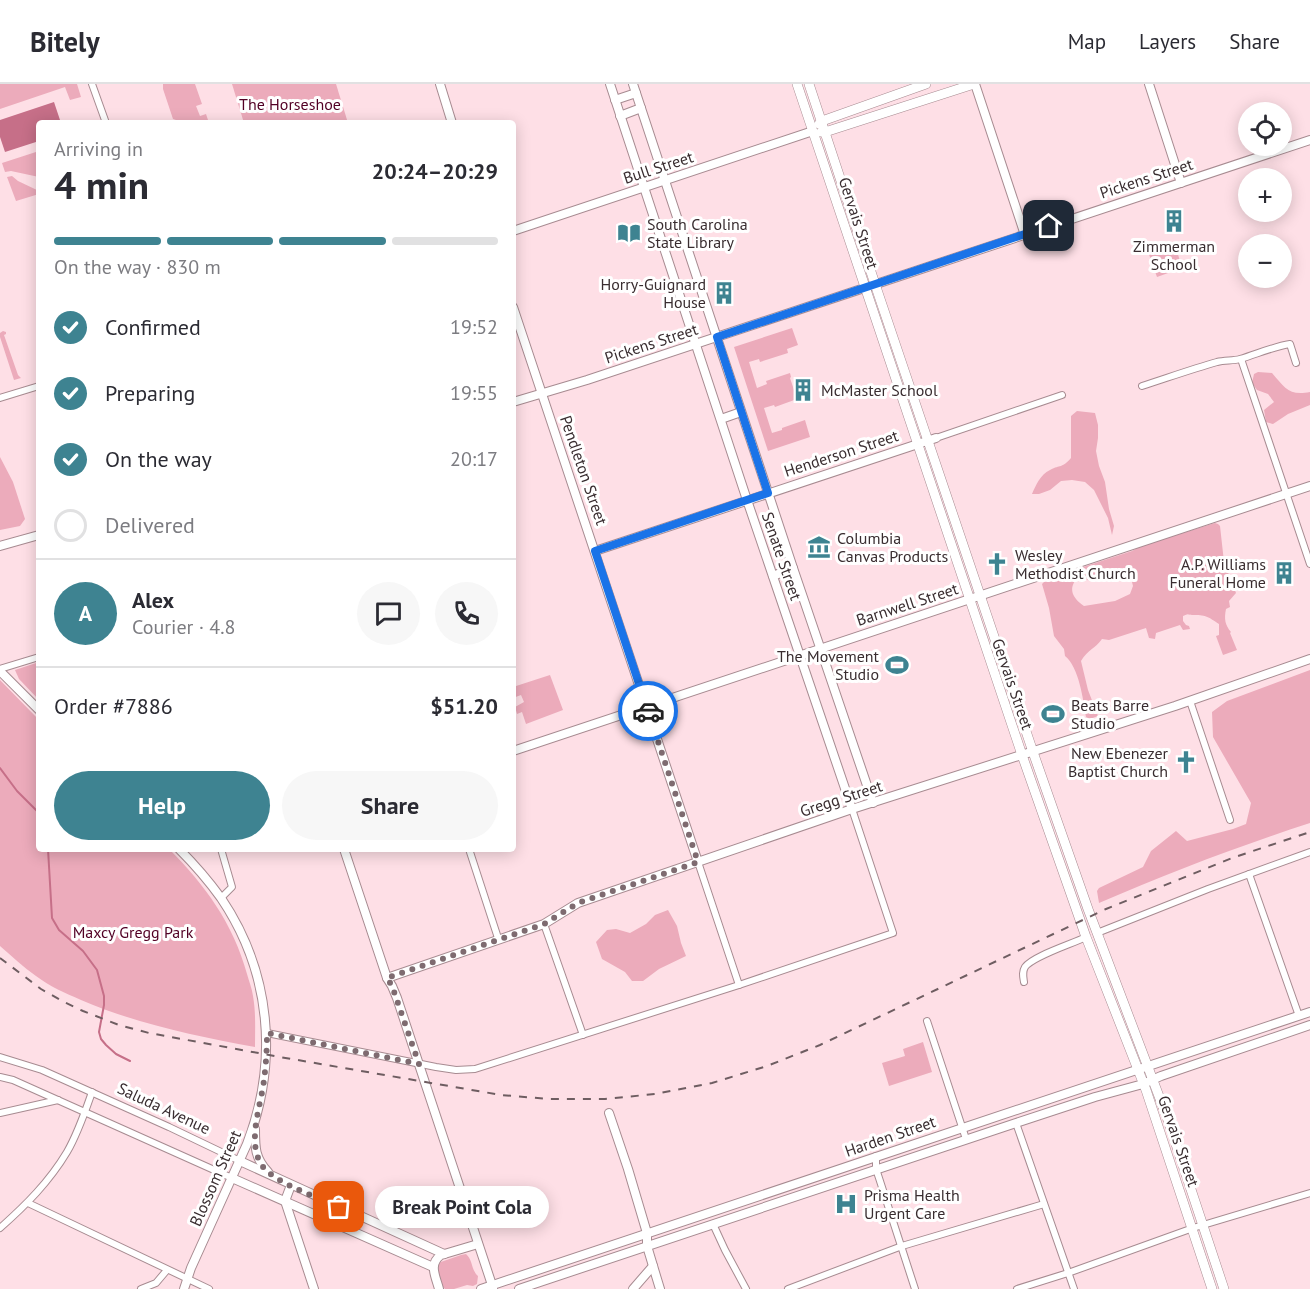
<!DOCTYPE html>
<meta charset="utf-8">
<style>
body{margin:0;font-family:"PT Sans",sans-serif;background:#f7f7f7;color:#2b2b33;height:100vh;display:flex;flex-direction:column;font-size:22px;white-space:nowrap}
*{box-sizing:border-box;margin:0}
p{font-size:20px;color:#7c7c81}
.icon{flex:none;width:33px;height:33px;fill:none;stroke:currentColor;stroke-width:2;stroke-linecap:round;stroke-linejoin:round}
.map{position:relative;flex:1;overflow:hidden}
.side{position:absolute;left:36px;top:36px;width:480px;height:732px;display:flex;flex-direction:column;background:#fff;border-radius:6px;box-shadow:0 3px 15px #0003}
.side>*{flex:none}
.buttons{position:absolute;left:1238px;top:18px;display:grid;gap:12px}
.buttons a{display:grid;place-items:center;width:54px;height:54px;border-radius:50%;background:#fff;box-shadow:0 3px 15px #0003;font-size:30px}
.pin{position:absolute;display:grid;place-items:center;width:51px;height:51px;color:#fff;margin:-26px;border-radius:12px;box-shadow:0 3px 9px #0006}
.courier{position:absolute;display:grid;place-items:center;width:60px;height:60px;margin:-30px;border:4px solid #1a73e8;border-radius:50%;background:#fff;color:#222;box-shadow:0 2px 8px #0007}
.bubble{position:absolute;height:42px;border-radius:21px;background:#fff;box-shadow:0 3px 15px #0003;font-size:20px;font-weight:700;line-height:42px;text-align:center}
.head em{font-style:normal;font-weight:700}
.head div{display:flex;flex-direction:column-reverse}
.head{display:flex;align-items:center;justify-content:space-between;height:102px;padding:0 18px}
h1{font-size:39px;font-weight:700;line-height:45px}
.bar{display:grid;grid-template-columns:repeat(4,1fr);gap:9px 6px;align-content:center;height:72px;padding:0 18px}
.bar i{height:8px;border-radius:4px;background:#e1e1e2}
.bar .active{background:#3e8391}
.bar p{grid-column:span 4}
.line{display:flex;align-items:center;gap:15px;padding:0 18px;border-top:2px solid #e1e1e2}
.line div{flex:1}
.round{display:grid;place-items:center;flex:none;width:63px;height:63px;border-radius:32px;background:#f7f7f7}
ol{padding:0 18px;list-style:none}
li{display:flex;align-items:center;gap:18px;height:66px}
li p{margin-inline-start:auto}
li .icon{padding:6px;border-radius:50%;background:#3e8391;color:#fff;stroke-width:4}
li:last-child{color:#7c7c81}
li i{width:33px;height:33px;border:3px solid #e1e1e2;border-radius:50%}
.cta{display:flex;gap:12px;margin-top:auto;padding:12px 18px}
.cta a{flex:1;height:69px;border-radius:36px;background:#3e8391;color:#fff;font-size:24px;font-weight:700;line-height:69px;text-align:center}
.cta a+a{background:#f7f7f7;color:#2b2b33}
header{display:flex;align-items:center;gap:36px;box-sizing:border-box;height:84px;padding:0 30px;background:#fff;border-bottom:2px solid #e1e1e2}
header strong{font-size:28px}
nav{display:flex;gap:33px;margin-inline-start:auto;font-size:21px}
.map>svg:first-child{display:block}
.green{fill:#ecabbb}
.water{fill:#c66f88}
.lines{fill:none;stroke-linecap:round;stroke-linejoin:round}
.stream{stroke:#c66f88;stroke-width:2}
.street-casing{stroke:#a78b91;stroke-width:8}
.secondary-casing{stroke:#a78b91;stroke-width:10}
.primary-casing{stroke:#a78b91;stroke-width:10}
.street{stroke:#fff;stroke-width:6}
.secondary{stroke:#fff;stroke-width:8}
.primary{stroke:#fff;stroke-width:9}
.rail{stroke:#6e5d61;stroke-width:2;stroke-dasharray:8 8;stroke-linecap:butt}
.done{stroke:#7e6b70;stroke-width:6;stroke-dasharray:0 10.8}
.route{stroke:#1a73e8;stroke-width:8}
.labels{text-anchor:middle;stroke-width:6;stroke-linejoin:round;paint-order:stroke}
.park-label{font-size:16px;fill:#520125;stroke:#fff}
.street-label{font-size:16px;fill:#392d30;stroke:#fff}
.poi-label{font-size:16px;fill:#392d30;stroke:#fff;text-anchor:start}
</style>
<header>
<strong>Bitely</strong>
<nav><a>Map</a><a>Layers</a><a>Share</a></nav>
</header>
<div class="map">
<svg width="1310" height="1205" viewBox="0 0 1310 1205">
<rect width="100%" height="100%" fill="#fedfe6"/>
<g class="green">
<path d="M0 0H77L81 13 70 16 65 3 0 25Z"/>
<path d="M163 0H195L202 20 196 22 200 32 206 30 209 39H185L173 35 163 5Z"/>
<path d="M232 0H336L348 39H244Z"/>
<path d="M39 67V93L11 87 5 88 2 79Z"/>
<path d="M12 92 18 97 39 107V110L16 117 7 93Z"/>
<path d="M1146 162 1168 164 1172 167H1177L1182 184 1157 193Z"/>
<path d="M792 244 798 261 787 265 788 269 760 278 759 275 749 278 757 304 767 300 766 297 790 289 791 293 790 294 797 315 775 323 774 321 764 324 772 349 782 346V344L805 336 810 353 768 367 734 263Z"/>
<path d="M3 247 6 248V250L4 251 18 291 21 294 14 296 0 253V249Z"/>
<path d="M1258 288 1272 289C1285 304 1289 312 1310 308V321L1288 330 1273 340 1266 338 1264 326 1274 318 1268 310 1257 306 1252 299 1254 290Z"/>
<path d="M1077 327 1095 329 1098 341V354L1096 367 1099 382 1105 398 1109 425 1114 442 1112 451 1108 434 1094 406 1085 398 1072 396 1061 397 1050 406 1039 410H1032C1036 401 1040 391 1050 386 1061 380 1061 385 1071 374V332Z"/>
<path d="M0 373 13 398 25 435 20 442 0 446Z"/>
<path d="M1215 439 1218 440 1220 442 1224 478 1236 509 1229 517 1230 523 1226 525C1224 535 1225 541 1231 548L1230 549 1237 566 1223 571 1216 552 1219 551V540C1208 533 1207 531 1194 531 1184 531 1192 529 1183 532V537L1186 541 1189 542 1190 545 1183 546 1180 541 1156 549 1155 555 1149 554 1146 544 1109 556 1102 555C1095 565 1088 565 1081 577L1088 606 1098 632 1090 635 1086 633C1083 615 1079 583 1065 572L1064 565 1054 552 1049 524 1042 500 1045 497 1069 488 1072 489 1075 491V497C1068 507 1075 516 1084 522L1115 517 1130 510 1133 502 1130 490C1115 492 1096 499 1082 495L1079 489 1080 484 1132 467 1141 462Z"/>
<path d="M39 578V616L19 595 15 586Z"/>
<path d="M1310 586V739C1239 762 1168 789 1099 819L1097 807 1099 804 1143 783 1151 767 1176 747 1187 757 1233 745 1246 740 1251 719 1213 653 1212 628 1227 617Z"/>
<path d="M550 591 563 626 526 640 522 628 517 630 515 623 524 618 521 611 513 614V603Z"/>
<path d="M0 596 39 636V765H169C205 801 233 839 247 890 249 897 252 905 253 912 256 929 255 946 255 963 196 952 137 940 81 916 65 909 49 902 36 892 23 883 12 872 0 862Z"/>
<path d="M668 826 677 842 681 859 686 872 659 885 643 897H632L625 888 602 875 596 858 607 846 616 845 630 849 646 840 655 831Z"/>
<path d="M923 958 932 988 889 1002 882 979 905 972 903 965Z"/>
<path d="M466 1170C473 1176 471 1186 478 1192L477 1200 473 1202 467 1201 454 1205H445C439 1199 436 1187 438 1179L461 1171Z"/>
</g>
<path class="water" d="M54 18 61 39H39V57L5 68 0 53V36Z"/>
<g class="lines">
<g class="stream">
<path d="M0 684 17 707 37 727 39 732"/>
<path d="M48 765 52 834 59 846 83 867 97 886 104 912V921L99 948 101 955 106 961 116 970 130 977"/>
</g>
<g class="street-casing">
<g id="street">
<path d="M92 0 106 39"/>
<path d="M1241 275 1310 480"/>
<path d="M1142 302C1167 294 1192 285 1217 278 1225 276 1233 277 1240 275 1257 270 1272 263 1290 260L1296 279"/>
<path d="M0 314 39 302"/>
<path d="M936 354 1062 311"/>
<path d="M0 585 39 573"/>
<path d="M1190 617 1230 736"/>
<path d="M469 765 498 854"/>
<path d="M698 778 739 901"/>
<path d="M1249 790 1299 932"/>
<path d="M221 814 232 803 221 765"/>
<path d="M544 840 583 951"/>
<path d="M1097 849 1208 805 1310 768"/>
<path d="M1024 898C1023 892 1022 888 1025 883 1033 872 1072 860 1086 853"/>
<path d="M927 937 966 1055"/>
<path d="M267 949 436 983 456 986 475 985 739 901 893 849 852 725"/>
<path d="M0 973 42 986 169 1043 240 1077"/>
<path d="M0 993 13 996 232 1094"/>
<path d="M0 1029 58 1016"/>
<path d="M1016 1039 1074 1205"/>
<path d="M876 1072V1085L879 1094 915 1205"/>
<path d="M28 1119 209 1205"/>
<path d="M713 1140 725 1166 746 1205"/>
<path d="M0 1144C26 1121 49 1098 67 1068 78 1049 85 1028 92 1008"/>
<path d="M141 1205 156 1199 167 1186"/>
<path d="M788 1205 902 1162 1044 1120"/>
<path d="M1017 1205 1068 1189 1193 1144 1310 1109"/>
</g>
</g>
<g class="secondary-casing">
<g id="secondary">
<path d="M440 0 452 39"/>
<path d="M610 0 747 416 852 725"/>
<path d="M633 0 793 484 873 719"/>
<path d="M975 0 1025 151"/>
<path d="M1149 0 1181 99"/>
<path d="M615 16 636 9"/>
<path d="M620 32 641 24"/>
<path d="M513 147 813 47"/>
<path d="M513 223 698 778"/>
<path d="M513 318 587 296 1310 56"/>
<path d="M721 335 741 328"/>
<path d="M0 462 39 451"/>
<path d="M595 467 936 354"/>
<path d="M773 492 793 484"/>
<path d="M0 587 39 626"/>
<path d="M513 667 1310 402"/>
<path d="M179 765C194 780 208 796 221 814 271 888 279 977 247 1060L191 1184 184 1205"/>
<path d="M344 765 387 894 392 902 397 914 493 1204"/>
<path d="M387 894 544 840 578 819 852 725 1175 622 1310 575"/>
<path d="M609 1029 628 1085 647 1149V1162L660 1205"/>
<path d="M255 1045C255 1064 255 1074 268 1088"/>
<path d="M240 1077 444 1170"/>
<path d="M232 1094 433 1183"/>
<path d="M291 1101 285 1117 314 1205"/>
<path d="M439 1205C436 1193 428 1180 441 1171L478 1160"/>
<path d="M481 1205 1310 928"/>
<path d="M519 1205 1016 1039 1095 1013 1143 1000 1161 992 1310 941"/>
<path d="M633 1205 653 1182"/>
</g>
</g>
<g class="primary-casing">
<g id="primary">
<path d="M797 0 1022 671 1086 853 1146 1006 1212 1205"/>
<path d="M809 0 875 200 1033 668 1088 825 1168 1036 1224 1205"/>
<path d="M819 40 822 37 926 0"/>
<path d="M821 48H825L974 0"/>
</g>
</g>
<use href="#street" class="street"/>
<use href="#secondary" class="secondary"/>
<use href="#primary" class="primary"/>
<path class="rail" d="M0 874 41 905 64 918 83 927 119 941 149 949 280 973 501 1011 549 1015H605L655 1010 712 999 767 982 820 961 1106 825 1232 774 1310 748"/>
</g>
<g class="lines">
<path class="done" d="M339 1123C317 1113 292 1105 272 1091 241 1071 261 1024 264 996 266 980 267 965 267 949L419 980 392 902 387 894 544 840 578 819 698 778 648 627"/>
<path class="route" d="M648 627 595 467 768 409 717 253 1049 142"/>
</g>
<defs>
<g id="building-bare" transform="scale(1.8)"><path d="M-4-6H4V6H1V3H-1V6H-4ZM-2.5-4.3h1.7v1.8h-1.7ZM.8-4.3h1.7v1.8H.8ZM-2.5-1h1.7V.8h-1.7ZM.8-1h1.7V.8H.8Z" fill="#3e8391" stroke="#fff" stroke-width="2.5" paint-order="stroke"/></g>
<g id="library-bare" transform="scale(1.8)"><path d="M-6-4Q-3-5.5-.7-3.5V5Q-3 3-6 4ZM6-4Q3-5.5 .7-3.5V5Q3 3 6 4Z" fill="#3e8391" stroke="#fff" stroke-width="2.5" paint-order="stroke"/></g>
<g id="museum-bare" transform="scale(1.8)"><path d="M0-6L6-3V-2H-6V-3ZM-5-1h2V3h-2ZM-1-1h2V3h-2ZM3-1h2V3H3ZM-6 4H6V6H-6Z" fill="#3e8391" stroke="#fff" stroke-width="2.5" paint-order="stroke"/></g>
<g id="church-bare" transform="scale(1.8)"><path d="M-1.2-6h2.4v3.5h3.3v2.4h-3.3V6h-2.4V-.1h-3.3v-2.4h3.3Z" fill="#3e8391" stroke="#fff" stroke-width="2.5" paint-order="stroke"/></g>
<g id="stadium-bare" transform="scale(1.8)"><path d="M0-5a6.5 5 0 1 0 0 10a6.5 5 0 1 0 0-10ZM-3.5-1.8h7v3.6h-7Z" fill="#3e8391" stroke="#fff" stroke-width="2.5" paint-order="stroke"/></g>
<g id="hospital-bare" transform="scale(1.8)"><path d="M-5-5h3v3.5h4V-5h3V5h-3V1.5h-4V5h-3Z" fill="#3e8391" stroke="#fff" stroke-width="2.5" paint-order="stroke"/></g>
</defs>
<g fill-rule="evenodd">
<use href="#building-bare" x="1174" y="137"/>
<use href="#library-bare" x="629" y="149"/>
<use href="#building-bare" x="724" y="209"/>
<use href="#building-bare" x="803" y="306"/>
<use href="#museum-bare" x="819" y="463"/>
<use href="#church-bare" x="997" y="480"/>
<use href="#building-bare" x="1284" y="489"/>
<use href="#stadium-bare" x="897" y="581"/>
<use href="#stadium-bare" x="1053" y="630"/>
<use href="#church-bare" x="1186" y="678"/>
<use href="#hospital-bare" x="846" y="1120"/>
</g>
<g class="labels">
<g class="park-label">
<text x="290" y="26">The Horseshoe</text>
<text x="133" y="854">Maxcy Gregg Park</text>
</g>
<g class="street-label">
<text transform="translate(658 83) rotate(-18)" y="6">Bull Street</text>
<text transform="translate(1146 94) rotate(-18)" y="6">Pickens Street</text>
<text transform="translate(859 139) rotate(72)" y="6">Gervais Street</text>
<text transform="translate(651 259) rotate(-18)" y="6">Pickens Street</text>
<text transform="translate(841 369) rotate(-18)" y="6">Henderson Street</text>
<text transform="translate(584 386) rotate(71)" y="6">Pendleton Street</text>
<text transform="translate(782 472) rotate(71)" y="6">Senate Street</text>
<text transform="translate(907 520) rotate(-18)" y="6">Barnwell Street</text>
<text transform="translate(1013 600) rotate(71)" y="6">Gervais Street</text>
<text transform="translate(841 714) rotate(-18)" y="6">Gregg Street</text>
<text transform="translate(164 1024) rotate(25)" y="6">Saluda Avenue</text>
<text transform="translate(890 1052) rotate(-19)" y="6">Harden Street</text>
<text transform="translate(1179 1057) rotate(71)" y="6">Gervais Street</text>
<text transform="translate(215 1094) rotate(-66)" y="6">Blossom Street</text>
</g>
<g class="poi-label">
<text x="647" y="146">South Carolina<tspan x="647" dy="18">State Library</tspan></text>
<text x="1174" y="168" text-anchor="middle">Zimmerman<tspan x="1174" dy="18">School</tspan></text>
<text x="706" y="206" text-anchor="end">Horry-Guignard<tspan x="706" dy="18">House</tspan></text>
<text x="821" y="312">McMaster School</text>
<text x="837" y="460">Columbia<tspan x="837" dy="18">Canvas Products</tspan></text>
<text x="1015" y="477">Wesley<tspan x="1015" dy="18">Methodist Church</tspan></text>
<text x="1266" y="486" text-anchor="end">A.P. Williams<tspan x="1266" dy="18">Funeral Home</tspan></text>
<text x="879" y="578" text-anchor="end">The Movement<tspan x="879" dy="18">Studio</tspan></text>
<text x="1071" y="627">Beats Barre<tspan x="1071" dy="18">Studio</tspan></text>
<text x="1168" y="675" text-anchor="end">New Ebenezer<tspan x="1168" dy="18">Baptist Church</tspan></text>
<text x="864" y="1117">Prisma Health<tspan x="864" dy="18">Urgent Care</tspan></text>
</g>
</g>
</svg>
<div class="buttons">
<a><svg class="icon" aria-label="locate" viewBox="0 0 24 24"><circle cx="12" cy="12" r="6"/><path d="M12 2v4M12 18v4M2 12h4M18 12h4"/></svg></a>
<a>+</a>
<a>−</a>
</div>
<div class="pin" style="left:339px;top:1123px;background:#ea580c"><svg class="icon" aria-label="bag" viewBox="0 0 24 24"><path d="M5 8h14l-1 12H6zM9 8a3 3 0 0 1 6 0"/></svg></div>
<div class="pin" style="left:1049px;top:142px;background:#1f2937"><svg class="icon" aria-label="home" viewBox="0 0 24 24"><path d="M3 11l9-7 9 7M6 9v11h12V9"/></svg></div>
<div class="courier" style="left:648px;top:627px"><svg class="icon" aria-label="car" viewBox="0 0 24 24"><path d="M5 17H2v-5l4-1 3-4h7l3 4 3 1v5h-3M9 17h6M6 11h13"/><circle cx="7" cy="17" r="2"/><circle cx="17" cy="17" r="2"/></svg></div>
<div class="bubble" style="left:375px;top:1102px;width:174px">Break Point Cola</div>
<section class="side">
<div class="head"><div><h1>4 min</h1><p>Arriving in</p></div><em>20:24–20:29</em></div>
<div class="bar"><i class="active"></i><i class="active"></i><i class="active"></i><i></i><p>On the way · 830 m</p></div>
<ol>
<li><svg class="icon" aria-label="check" viewBox="0 0 24 24"><path d="M5 12l5 5 9-10"/></svg>Confirmed<p>19:52</p></li>
<li><svg class="icon" aria-label="check" viewBox="0 0 24 24"><path d="M5 12l5 5 9-10"/></svg>Preparing<p>19:55</p></li>
<li><svg class="icon" aria-label="check" viewBox="0 0 24 24"><path d="M5 12l5 5 9-10"/></svg>On the way<p>20:17</p></li>
<li><i></i>Delivered</li>
</ol>
<div class="line" style="height:108px"><b class="round" style="background:#3e8391;color:#fff">A</b><div><b>Alex</b><p>Courier · 4.8</p></div><a class="round"><svg class="icon" aria-label="chat" viewBox="0 0 24 24"><path d="M4 5h16v11H9l-5 4z"/></svg></a><a class="round"><svg class="icon" aria-label="phone" viewBox="0 0 24 24"><path d="M5 4h4l2 5-3 2q2 4 5 5l2-3 5 2v4C11 20 4 13 5 4z"/></svg></a></div>
<div class="line" style="height:78px"><div>Order #7886</div><b>$51.20</b></div>
<div class="cta"><a>Help</a><a>Share</a></div>
</section>
</div>
